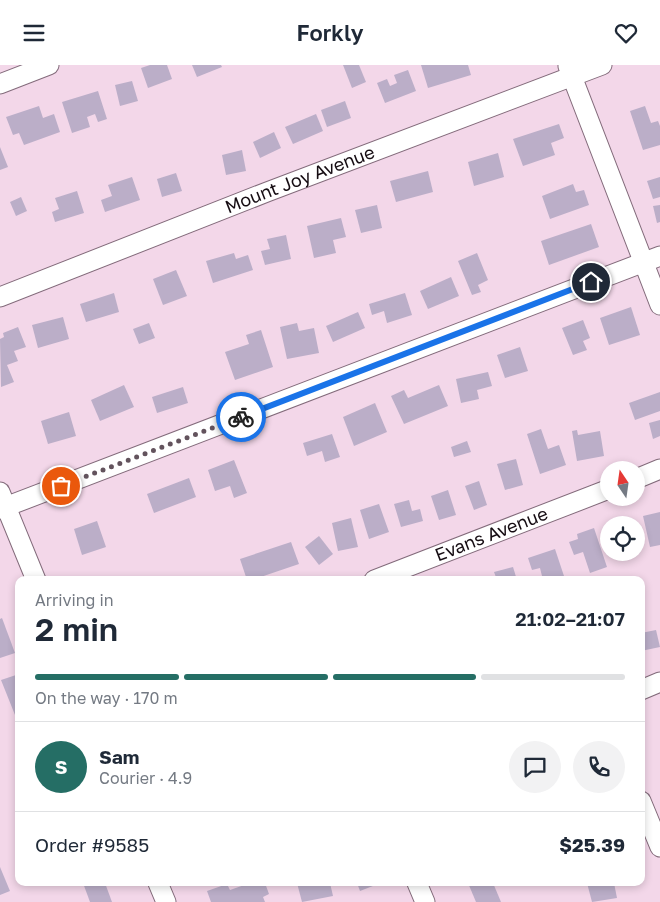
<!DOCTYPE html>
<meta charset="utf-8">
<style>
body{margin:0;font-family:"Golos Text",sans-serif;background:#f2f2f3;color:#1f2937;height:100vh;display:flex;flex-direction:column;font-size:19px;white-space:nowrap}
*{box-sizing:border-box;margin:0}
p{font-size:16px;color:#747a83}
.icon{flex:none;width:28px;height:28px;fill:none;stroke:currentColor;stroke-width:2;stroke-linecap:round;stroke-linejoin:round}
.map{position:relative;flex:1;overflow:hidden}
.details{position:absolute;left:15px;top:511px;width:630px;height:310px;display:flex;flex-direction:column;background:#fff;border-radius:10px;box-shadow:0 2px 8px #0003}
.details>*{flex:none}
.needle{width:32px;rotate:347deg}
.controls{position:absolute;left:600px;top:396px;display:grid;gap:10px}
.controls a{display:grid;place-items:center;width:45px;height:45px;border-radius:50%;background:#fff;box-shadow:0 2px 8px #0003;font-size:25px}
.pin{position:absolute;display:grid;place-items:center;width:42px;height:42px;color:#fff;margin:-21px;border:2px solid #fff;border-radius:50%;box-shadow:0 1px 5px #0007}
.courier{position:absolute;display:grid;place-items:center;width:50px;height:50px;margin:-25px;border:4px solid #1a73e8;border-radius:50%;background:#fff;color:#222;box-shadow:0 1px 6px #0007}
.overview em{font-style:normal;font-weight:600}
.overview div{display:flex;flex-direction:column-reverse}
.overview{display:flex;align-items:center;justify-content:space-between;height:85px;padding:0 20px}
h1{font-size:32px;font-weight:600;line-height:38px}
.bar{display:grid;grid-template-columns:repeat(4,1fr);gap:8px 5px;align-content:center;height:60px;padding:0 20px}
.bar i{height:6px;border-radius:4px;background:#e0e1e3}
.bar .active{background:#256e65}
.bar p{grid-column:span 4}
.line{display:flex;align-items:center;gap:12px;padding:0 20px;border-top:1px solid #e0e1e3}
.line div{flex:1}
.round{display:grid;place-items:center;flex:none;width:52px;height:52px;border-radius:26px;background:#f2f2f3}
header{display:flex;justify-content:space-between;align-items:center;height:65px;padding:0 20px;background:#fff;font-size:22px;font-weight:600}
.map>svg:first-child{display:block}
.building{fill:#bbaec8}
.lines{fill:none;stroke-linecap:round;stroke-linejoin:round}
.minor-casing{stroke:#836b7b;stroke-width:21}
.minor{stroke:#fff;stroke-width:19}
.done{stroke:#63535d;stroke-width:5;stroke-dasharray:0 9}
.route{stroke:#1a73e8;stroke-width:6}
.labels{text-anchor:middle;stroke-width:4.5;stroke-linejoin:round;paint-order:stroke}
.street-label{font-size:18px;fill:#150c12;stroke:#fff}
</style>
<header><svg class="icon" aria-label="menu" viewBox="0 0 24 24"><path d="M4 6h16M4 12h16M4 18h16"/></svg>Forkly<svg class="icon" aria-label="heart" viewBox="0 0 24 24"><path d="M12 20l-8-8c-3-5 5-10 8-4 3-6 11-1 8 4z"/></svg></header>
<div class="map">
<svg width="660" height="837" viewBox="0 0 660 837">
<rect width="100%" height="100%" fill="#f3d7e9"/>
<g class="building">
<path d="M150 0H167L172 14 148 23 141 3Z"/>
<path d="M192 0H221L222 2 197 12Z"/>
<path d="M343 0H359L366 17 352 23Z"/>
<path d="M421 0H468L471 10 428 23Z"/>
<path d="M408 5 416 26 385 38 377 18 387 14 390 21 397 18 394 10Z"/>
<path d="M132 16 138 36 120 41 115 20Z"/>
<path d="M98 26 107 54 98 57 95 49 87 52 90 62 72 68 62 37Z"/>
<path d="M345 36 351 53 327 62 321 45Z"/>
<path d="M39 41 43 53 54 49 60 67 24 80 19 68 13 70 6 52Z"/>
<path d="M645 41 651 58 658 56 660 61V80L643 85 630 46Z"/>
<path d="M316 49 323 66 293 79 285 62Z"/>
<path d="M559 59 564 73 551 78 555 90 523 101 513 74Z"/>
<path d="M274 67 281 83 260 93 253 77Z"/>
<path d="M0 82 8 102 0 105Z"/>
<path d="M242 85 246 106 226 110 222 90Z"/>
<path d="M498 88 504 112 474 121 468 97Z"/>
<path d="M428 106 433 127 396 137 390 116Z"/>
<path d="M176 108 182 126 162 132 157 114Z"/>
<path d="M132 112 140 135 105 147 101 135 112 131 108 120Z"/>
<path d="M660 112V132L653 134 647 116Z"/>
<path d="M573 119 576 127 584 125 589 140 550 154 542 131Z"/>
<path d="M77 126 84 148 55 157 52 147 59 144 55 133Z"/>
<path d="M21 132 27 146 16 151 10 137Z"/>
<path d="M377 140 382 163 361 168 355 145Z"/>
<path d="M660 140V157L657 158 653 141Z"/>
<path d="M341 153 346 172 333 175 336 188 314 193 307 161Z"/>
<path d="M591 159 599 182 549 200 541 176Z"/>
<path d="M286 170 291 194 265 200 261 186 270 184 267 174Z"/>
<path d="M234 188 236 194 248 190 253 205 213 218 206 196Z"/>
<path d="M477 188 488 215 478 220 481 227 472 230 458 196Z"/>
<path d="M176 205 187 231 163 240 153 214Z"/>
<path d="M451 212 459 231 428 244 420 226Z"/>
<path d="M114 228 119 247 86 257 80 239Z"/>
<path d="M405 228 412 250 387 258 384 246 372 250 369 239Z"/>
<path d="M631 242 640 270 609 280 600 253Z"/>
<path d="M358 247 365 263 333 277 326 261Z"/>
<path d="M63 252 69 274 38 283 32 260Z"/>
<path d="M583 255 590 273 583 276 587 285 573 290 562 263Z"/>
<path d="M149 258 155 273 139 279 133 264Z"/>
<path d="M297 258 299 266 314 263 319 288 287 294 280 262Z"/>
<path d="M18 262 26 282 14 286 18 296 7 300 14 317 1 322 0 274 4 272 3 268Z"/>
<path d="M261 265 273 302 235 315 225 287 249 279 246 270Z"/>
<path d="M520 282 528 306 505 313 497 290Z"/>
<path d="M488 307 492 321 477 325 479 334 461 338 456 314Z"/>
<path d="M124 320 134 342 100 356 91 335Z"/>
<path d="M439 320 448 341 404 359 391 331 404 325 408 333Z"/>
<path d="M183 322 188 338 157 348 152 332Z"/>
<path d="M660 327V346L635 355 629 338Z"/>
<path d="M375 338 387 367 354 381 343 352Z"/>
<path d="M69 347 76 371 48 379 41 356Z"/>
<path d="M660 355V371L653 374 649 358Z"/>
<path d="M541 364 548 384 559 380 566 400 540 409 527 369Z"/>
<path d="M577 365 578 370 600 366 604 391 577 396 572 366Z"/>
<path d="M332 369 340 392 325 397 322 386 307 391 303 378Z"/>
<path d="M467 376 471 387 454 392 451 382Z"/>
<path d="M516 394 523 420 505 425 497 399Z"/>
<path d="M234 395 247 428 234 433 230 421 215 426 208 405Z"/>
<path d="M189 413 196 432 154 448 147 429Z"/>
<path d="M479 416 487 440 474 445 465 421Z"/>
<path d="M448 425 456 450 439 455 431 431Z"/>
<path d="M409 435 412 446 420 444 423 456 401 462 394 439Z"/>
<path d="M379 439 389 467 369 474 360 445Z"/>
<path d="M660 447V480L650 482 643 451Z"/>
<path d="M351 453 358 482 338 486 332 458Z"/>
<path d="M97 456 106 482 82 490 74 464Z"/>
<path d="M594 463 607 502 590 508 583 487 574 490 569 477 578 474 577 469Z"/>
<path d="M319 471 333 489 319 500 305 482Z"/>
<path d="M291 477 299 499 252 515H247L240 494Z"/>
<path d="M636 478 640 487 624 493 622 488H636Z"/>
<path d="M555 484 565 514 543 515 540 503 532 505 528 493Z"/>
<path d="M513 502 517 515H497L494 507Z"/>
<path d="M2 553 15 588 0 593V554Z"/>
<path d="M656 565 660 582 641 586V568Z"/>
<path d="M19 609V649L15 650 1 615Z"/>
<path d="M0 802 10 826 0 830Z"/>
<path d="M83 818H105L112 837H90Z"/>
<path d="M250 818H265L269 829 263 832 265 837H211L207 826 227 819 230 825Z"/>
<path d="M297 818H330L333 831 302 837Z"/>
<path d="M357 818H378V819L360 826Z"/>
<path d="M468 818H493L501 837H476Z"/>
<path d="M587 818H614L617 833 592 837Z"/>
</g>
<g class="lines">
<g class="minor-casing">
<g id="minor">
<path d="M568 1 660 240"/>
<path d="M0 19 49 0"/>
<path id="s1" d="M0 232 267 127 602 0"/>
<path d="M636 414 660 404"/>
<path d="M0 427 36 515"/>
<path d="M0 444 660 191"/>
<path id="s2" d="M374 515 609 424"/>
<path d="M641 625 660 617"/>
<path d="M641 736 660 782"/>
<path d="M158 818 166 837"/>
<path d="M417 818 425 837"/>
</g>
</g>
<use href="#minor" class="minor"/>
</g>
<g class="lines">
<path class="done" d="M61 421 241 352"/>
<path class="route" d="M241 352 591 217"/>
</g>
<g class="labels">
<g class="street-label">
<text dy="6" stroke="none"><textPath href="#s1" startOffset="322">Mount Joy Avenue</textPath></text>
<text dy="6" stroke="none"><textPath href="#s2" startOffset="126">Evans Avenue</textPath></text>
</g>
</g>
</svg>
<div class="controls">
<a><svg class="needle" viewBox="-14 -14 28 28"><path d="M0-13l5 13h-10z" fill="#e53935"/><path d="M0 13l5-13h-10z" fill="#747a83"/></svg></a>
<a><svg class="icon" aria-label="locate" viewBox="0 0 24 24"><circle cx="12" cy="12" r="6"/><path d="M12 2v4M12 18v4M2 12h4M18 12h4"/></svg></a>
</div>
<div class="pin" style="left:61px;top:421px;background:#ea580c"><svg class="icon" aria-label="bag" viewBox="0 0 24 24"><path d="M5 8h14l-1 12H6zM9 8a3 3 0 0 1 6 0"/></svg></div>
<div class="pin" style="left:591px;top:217px;background:#1f2937"><svg class="icon" aria-label="home" viewBox="0 0 24 24"><path d="M3 11l9-7 9 7M6 9v11h12V9"/></svg></div>
<div class="courier" style="left:241px;top:352px"><svg class="icon" aria-label="bike" viewBox="0 0 24 24"><circle cx="6" cy="16" r="4"/><circle cx="18" cy="16" r="4"/><path d="M6 16l4-8h5l3 8M10 8l3 8H6M13 5h3"/></svg></div>
<section class="details">
<div class="overview"><div><h1>2 min</h1><p>Arriving in</p></div><em>21:02–21:07</em></div>
<div class="bar"><i class="active"></i><i class="active"></i><i class="active"></i><i></i><p>On the way · 170 m</p></div>
<div class="line" style="height:90px"><b class="round" style="background:#256e65;color:#fff">S</b><div><b>Sam</b><p>Courier · 4.9</p></div><a class="round"><svg class="icon" aria-label="chat" viewBox="0 0 24 24"><path d="M4 5h16v11H9l-5 4z"/></svg></a><a class="round"><svg class="icon" aria-label="phone" viewBox="0 0 24 24"><path d="M5 4h4l2 5-3 2q2 4 5 5l2-3 5 2v4C11 20 4 13 5 4z"/></svg></a></div>
<div class="line" style="height:65px"><div>Order #9585</div><b>$25.39</b></div>
</section>
</div>
